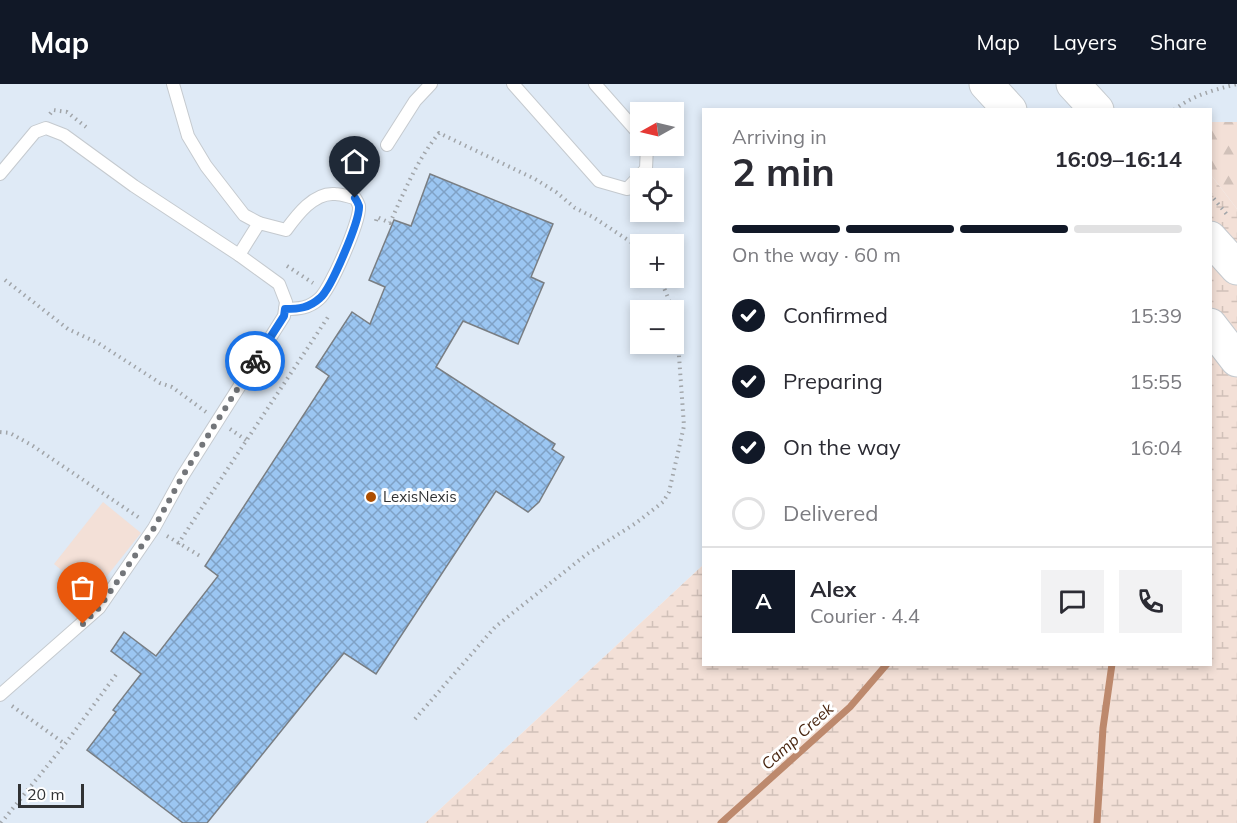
<!DOCTYPE html>
<meta charset="utf-8">
<style>
body{margin:0;font-family:Mulish,sans-serif;background:#f2f2f3;color:#2b2b33;height:100vh;display:flex;flex-direction:column;font-size:22px;white-space:nowrap}
*{box-sizing:border-box;margin:0}
p{font-size:20px;color:#7c7c81}
.icon{flex:none;width:33px;height:33px;fill:none;stroke:currentColor;stroke-width:2;stroke-linecap:round;stroke-linejoin:round}
.map{position:relative;flex:1;overflow:hidden}
.panel{position:absolute;left:702px;top:24px;width:510px;height:558px;display:flex;flex-direction:column;background:#fff;border-radius:0px;box-shadow:0 3px 9px #0003}
.panel>*{flex:none}
.needle{width:39px;rotate:262deg}
.fabs{position:absolute;left:630px;top:18px;display:grid;gap:12px}
.fabs a{display:grid;place-items:center;width:54px;height:54px;border-radius:0px;background:#fff;box-shadow:0 3px 9px #0003;font-size:30px}
.scale{position:absolute;left:18px;bottom:15px;width:66px;box-sizing:border-box;padding-left:6px;border:3px solid #303234;border-top:0;font-size:16px;line-height:21px;white-space:nowrap;color:#303234;-webkit-text-stroke:4px #fff;paint-order:stroke}
.pin{position:absolute;display:grid;place-items:center;width:51px;height:51px;color:#fff;margin:-62px -26px;border-radius:50% 50% 50% 0;rotate:-45deg;box-shadow:0 0 6px #0007}
.pin .icon{rotate:45deg}
.courier{position:absolute;display:grid;place-items:center;width:60px;height:60px;margin:-30px;border:4px solid #1a73e8;border-radius:50%;background:#fff;color:#222;box-shadow:0 2px 8px #0007}
.overview em{font-style:normal;font-weight:700}
.overview div{display:flex;flex-direction:column-reverse}
.overview{display:flex;align-items:center;justify-content:space-between;height:102px;padding:0 30px}
h1{font-size:39px;font-weight:700;line-height:45px}
.bar{display:grid;grid-template-columns:repeat(4,1fr);gap:9px 6px;align-content:center;height:72px;padding:0 30px}
.bar i{height:8px;border-radius:4px;background:#e1e1e2}
.bar .current{background:#111827}
.bar p{grid-column:span 4}
.line{display:flex;align-items:center;gap:15px;padding:0 30px;border-top:2px solid #e1e1e2}
.line div{flex:1}
.round{display:grid;place-items:center;flex:none;width:63px;height:63px;border-radius:0px;background:#f2f2f3}
ol{padding:0 30px;list-style:none}
li{display:flex;align-items:center;gap:18px;height:66px}
li p{margin-inline-start:auto}
li .icon{padding:6px;border-radius:50%;background:#111827;color:#fff;stroke-width:4}
li:last-child{color:#7c7c81}
li i{width:33px;height:33px;border:3px solid #e1e1e2;border-radius:50%}
header{display:flex;align-items:center;gap:36px;box-sizing:border-box;height:84px;padding:0 30px;background:#111827;color:#fff}
header strong{font-size:28px}
nav{display:flex;gap:33px;margin-inline-start:auto;font-size:21px}
.map>svg:first-child{display:block}
.built{fill:#dfeaf6;fill-rule:evenodd}
.forest{fill:url(#forest-firs)}
.wetland{fill:url(#wetland-marsh)}
.park{fill:#f3e0d7}
.lines{fill:none;stroke-linecap:round;stroke-linejoin:round}
.stream{stroke:#bd896d;stroke-width:7}
.building{fill:url(#building-cross-hatch);stroke:#797e83;stroke-width:1.5}
.lane-casing{stroke:#c5cacf;stroke-width:14}
.secondary-casing{stroke:#c5cacf;stroke-width:35}
.path{stroke:#a1a5a9;stroke-width:4;stroke-dasharray:1.5 4.5;stroke-linecap:butt}
.lane{stroke:#fff;stroke-width:12}
.secondary{stroke:#fff;stroke-width:33}
.done{stroke:#73767a;stroke-width:6;stroke-dasharray:0 10.8}
.route{stroke:#1a73e8;stroke-width:8}
.poi-dot{fill:#ad4e00;stroke:#fff;stroke-width:2}
.labels{text-anchor:middle;stroke-width:6;stroke-linejoin:round;paint-order:stroke}
.poi-label{font-size:15px;fill:#303234;stroke:#fff;text-anchor:start}
.water-label{font-size:16px;font-style:italic;fill:#48240e;stroke:#fff}
</style>
<header>
<strong>Map</strong>
<nav><a>Map</a><a>Layers</a><a>Share</a></nav>
</header>
<div class="map">
<svg width="1237" height="739" viewBox="0 0 1237 739">
<defs>
<pattern id="forest-firs" width="22" height="20" patternUnits="userSpaceOnUse" patternTransform="scale(1.5)"><rect width="22" height="20" fill="#f3e0d7"/><path d="M5 1l3.5 6h-7zM16 11l3.5 6h-7z" fill="#d1c1b9"/></pattern>
<pattern id="wetland-marsh" width="20" height="14" patternUnits="userSpaceOnUse" patternTransform="scale(1.5)"><rect width="20" height="14" fill="#f3e0d7"/><path d="M1 5h8M5 5V1M11 12h8M15 12V8" fill="none" stroke="#d1c1b9"/></pattern>
<pattern id="building-cross-hatch" width="8" height="8" patternUnits="userSpaceOnUse" patternTransform="scale(1.5)"><rect width="8" height="8" fill="#9bc6f2"/><path d="M0 0l8 8M0 8l8-8" fill="none" stroke="#7fa1c5"/></pattern>
</defs>
<rect width="100%" height="100%" fill="#f0f5fb"/>
<path class="built" d="M0 0H1237V38H1211L1210 26H704L703 481 425 739H0ZM640 28H674V62H640ZM640 94H674V128H640ZM640 160H674V194H640ZM640 226H674V260H640Z"/>
<path class="forest" d="M1211 38H1237V125L1211 91Z"/>
<path class="wetland" d="M1211 91 1237 125V739H425L703 481 704 580H1210Z"/>
<path class="park" d="M103 418 141 449 92 511 54 480Z"/>
<g class="lines">
<g class="stream">
<path d="M721 739 850 623 887 580"/>
<path d="M1097 739 1103 644 1112 580"/>
</g>
</g>
<path class="building" d="M430 90 553 140 531 193 544 199 518 260 463 237 436 283 555 360 552 365 564 373 539 418 528 428 496 407 376 590 344 569 207 739H183L87 666 116 628 113 626 141 590 111 567 124 548 156 572 218 492 205 482 329 292 316 283 352 228 370 240 385 203 369 196 394 136 411 142Z"/>
<g class="lines">
<g class="lane-casing">
<g id="lane">
<path d="M173 0 188 52 206 82 244 131 259 139"/>
<path d="M513 0 599 97 627 105 646 85 647 62"/>
<path d="M595 0 640 51"/>
<path d="M387 61 415 17 431 0"/>
<path d="M0 90 35 48 46 44 64 51 134 102 239 171 279 200 286 218 284 232 182 393 154 444 99 524 0 611"/>
<path d="M239 171 259 139 286 146C297 131 314 108 335 110 342 110 349 113 355 114 357 117 358 119 359 122 361 136 330 206 319 215 309 224 299 225 285 225"/>
</g>
</g>
<g class="secondary-casing">
<g id="secondary">
<path d="M986 0 1010 26"/>
<path d="M1073 0 1097 26"/>
<path d="M1210 154 1237 184"/>
<path d="M1210 241 1237 276"/>
</g>
</g>
<g class="path">
<path d="M1174 26C1193 11 1214 6 1237 0"/>
<path d="M50 30 53 26 67 28 86 43"/>
<path d="M1210 110 1229 133"/>
<path d="M376 137 377 133 390 139C404 108 417 76 439 49L535 95 556 108 575 124 593 133 640 164"/>
<path d="M287 182 313 199"/>
<path d="M660 194 673 226"/>
<path d="M5 196 68 245 98 259 160 299 172 303 206 328"/>
<path d="M230 345 246 356"/>
<path d="M0 348 10 349 33 362 141 435"/>
<path d="M167 452 200 472"/>
<path d="M178 460 330 230"/>
<path d="M12 622 65 660"/>
<path d="M415 635 495 543 587 470 636 439 663 418 669 408 684 342 677 244 674 229"/>
<path d="M1 739 65 660 118 588"/>
</g>
<use href="#lane" class="lane"/>
<use href="#secondary" class="secondary"/>
</g>
<g class="lines">
<path class="done" d="M83 540 99 524 154 444 182 393 255 277"/>
<path class="route" d="M255 277 284 232 285 225C299 225 309 224 320 214 331 205 360 136 359 122 358 119 357 117 355 114"/>
</g>
<circle class="poi-dot" cx="371" cy="413" r="6"/>
<g class="labels">
<g class="poi-label">
<text x="383" y="418">LexisNexis</text>
</g>
<g class="water-label">
<text transform="translate(797 652) rotate(-42)" y="6">Camp Creek</text>
</g>
</g>
</svg>
<div class="fabs">
<a><svg class="needle" viewBox="-14 -14 28 28"><path d="M0-13l5 13h-10z" fill="#e53935"/><path d="M0 13l5-13h-10z" fill="#7c7c81"/></svg></a>
<a><svg class="icon" aria-label="locate" viewBox="0 0 24 24"><circle cx="12" cy="12" r="6"/><path d="M12 2v4M12 18v4M2 12h4M18 12h4"/></svg></a>
<a>+</a>
<a>−</a>
</div>
<div class="scale">20 m</div>
<div class="pin" style="left:83px;top:540px;background:#ea580c"><svg class="icon" aria-label="bag" viewBox="0 0 24 24"><path d="M5 8h14l-1 12H6zM9 8a3 3 0 0 1 6 0"/></svg></div>
<div class="pin" style="left:355px;top:114px;background:#1f2937"><svg class="icon" aria-label="home" viewBox="0 0 24 24"><path d="M3 11l9-7 9 7M6 9v11h12V9"/></svg></div>
<div class="courier" style="left:255px;top:277px"><svg class="icon" aria-label="bike" viewBox="0 0 24 24"><circle cx="6" cy="16" r="4"/><circle cx="18" cy="16" r="4"/><path d="M6 16l4-8h5l3 8M10 8l3 8H6M13 5h3"/></svg></div>
<section class="panel">
<div class="overview"><div><h1>2 min</h1><p>Arriving in</p></div><em>16:09–16:14</em></div>
<div class="bar"><i class="current"></i><i class="current"></i><i class="current"></i><i></i><p>On the way · 60 m</p></div>
<ol>
<li><svg class="icon" aria-label="check" viewBox="0 0 24 24"><path d="M5 12l5 5 9-10"/></svg>Confirmed<p>15:39</p></li>
<li><svg class="icon" aria-label="check" viewBox="0 0 24 24"><path d="M5 12l5 5 9-10"/></svg>Preparing<p>15:55</p></li>
<li><svg class="icon" aria-label="check" viewBox="0 0 24 24"><path d="M5 12l5 5 9-10"/></svg>On the way<p>16:04</p></li>
<li><i></i>Delivered</li>
</ol>
<div class="line" style="height:108px"><b class="round" style="background:#111827;color:#fff">A</b><div><b>Alex</b><p>Courier · 4.4</p></div><a class="round"><svg class="icon" aria-label="chat" viewBox="0 0 24 24"><path d="M4 5h16v11H9l-5 4z"/></svg></a><a class="round"><svg class="icon" aria-label="phone" viewBox="0 0 24 24"><path d="M5 4h4l2 5-3 2q2 4 5 5l2-3 5 2v4C11 20 4 13 5 4z"/></svg></a></div>
</section>
</div>
